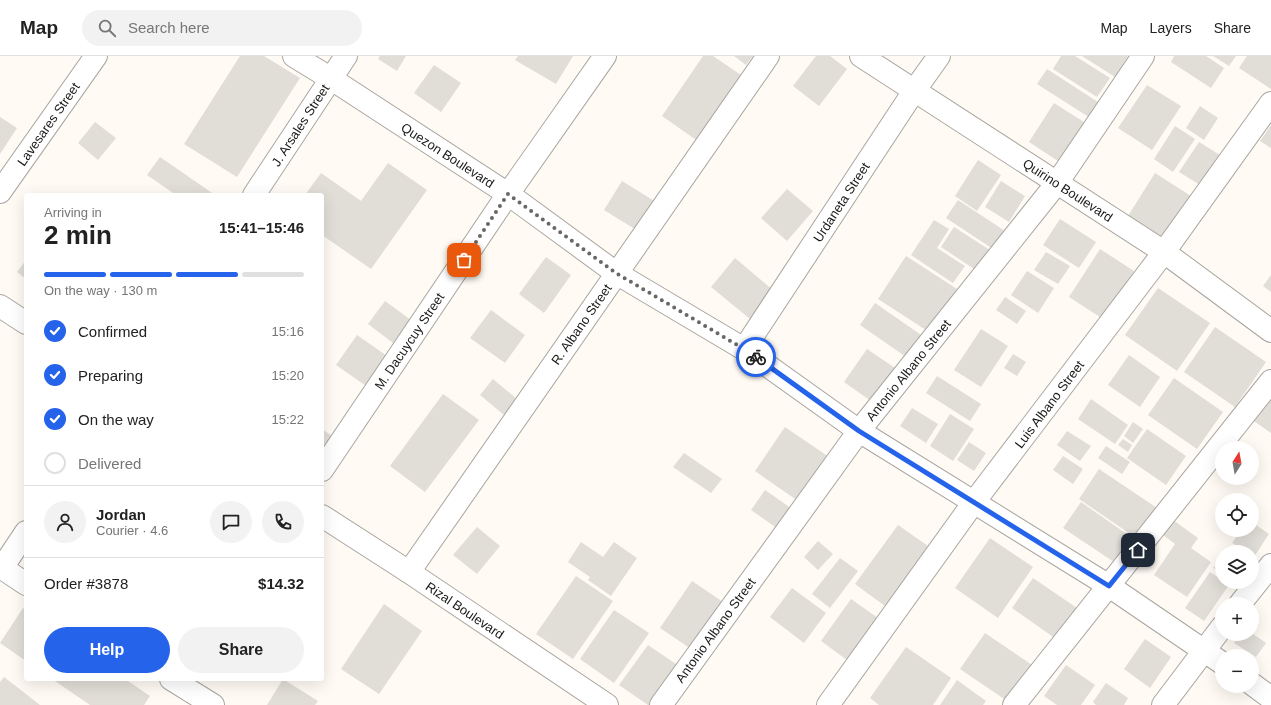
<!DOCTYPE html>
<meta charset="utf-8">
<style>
body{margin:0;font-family:Arial,sans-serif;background:#f2f2f2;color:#222;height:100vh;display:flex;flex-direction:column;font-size:15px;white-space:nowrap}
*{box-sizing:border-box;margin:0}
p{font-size:13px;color:#767676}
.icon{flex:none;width:22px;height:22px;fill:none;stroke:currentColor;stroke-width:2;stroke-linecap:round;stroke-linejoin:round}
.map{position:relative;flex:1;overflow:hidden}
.sheet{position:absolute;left:24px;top:137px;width:300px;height:488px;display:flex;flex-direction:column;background:#fff;border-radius:4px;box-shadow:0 4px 16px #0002}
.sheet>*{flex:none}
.needle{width:26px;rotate:11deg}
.buttons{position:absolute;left:1215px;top:385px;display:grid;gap:8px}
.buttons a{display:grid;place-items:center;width:44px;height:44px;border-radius:50%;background:#fff;box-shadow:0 4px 16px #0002;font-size:20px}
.pin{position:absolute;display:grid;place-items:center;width:34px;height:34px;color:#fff;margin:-17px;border-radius:8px;box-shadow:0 2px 6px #0006}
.courier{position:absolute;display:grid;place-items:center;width:40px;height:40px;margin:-20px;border:3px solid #2563eb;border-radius:50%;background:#fff;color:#222;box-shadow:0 1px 5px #0007}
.summary em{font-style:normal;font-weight:600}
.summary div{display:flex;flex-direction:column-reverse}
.summary{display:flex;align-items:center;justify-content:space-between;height:68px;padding:0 20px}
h1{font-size:26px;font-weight:600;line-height:30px}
.bar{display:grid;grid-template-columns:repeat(4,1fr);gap:6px 4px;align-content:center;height:48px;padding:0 20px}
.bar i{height:5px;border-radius:3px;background:#e0e0e0}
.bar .on{background:#2563eb}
.bar p{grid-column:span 4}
.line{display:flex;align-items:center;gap:10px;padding:0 20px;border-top:1px solid #e0e0e0}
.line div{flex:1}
.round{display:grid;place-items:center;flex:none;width:42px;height:42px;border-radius:21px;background:#f2f2f2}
ol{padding:0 20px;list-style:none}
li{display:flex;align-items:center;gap:12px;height:44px}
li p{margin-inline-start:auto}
li .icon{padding:4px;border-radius:50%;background:#2563eb;color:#fff;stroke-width:4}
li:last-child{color:#767676}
li i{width:22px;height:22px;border:2px solid #e0e0e0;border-radius:50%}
.primary-button{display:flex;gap:8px;margin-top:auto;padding:8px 20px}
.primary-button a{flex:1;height:46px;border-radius:24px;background:#2563eb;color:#fff;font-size:16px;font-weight:600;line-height:46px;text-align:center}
.primary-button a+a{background:#f2f2f2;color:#222}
header{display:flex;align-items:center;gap:24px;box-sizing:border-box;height:56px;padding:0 20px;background:#fff;border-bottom:1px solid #e0e0e0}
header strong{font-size:19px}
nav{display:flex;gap:22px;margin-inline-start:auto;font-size:14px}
.search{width:280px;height:36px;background:#f2f2f2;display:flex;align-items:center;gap:10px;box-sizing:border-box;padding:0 14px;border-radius:22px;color:#767676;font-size:15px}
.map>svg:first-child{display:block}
.building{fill:#e1ddd7}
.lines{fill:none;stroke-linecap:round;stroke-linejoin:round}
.minor-casing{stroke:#a9a59f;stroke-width:24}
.tertiary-casing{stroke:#a9a59f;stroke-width:24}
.secondary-casing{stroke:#a9a59f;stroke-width:24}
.minor{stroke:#fff;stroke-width:22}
.tertiary{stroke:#fff;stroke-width:22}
.secondary{stroke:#fff;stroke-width:22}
.done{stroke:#6a6764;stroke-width:4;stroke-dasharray:0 7.2}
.route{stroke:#2563eb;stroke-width:5}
.labels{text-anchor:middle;stroke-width:3;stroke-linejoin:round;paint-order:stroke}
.street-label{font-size:13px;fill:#191816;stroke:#fff}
</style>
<header>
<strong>Map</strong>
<div class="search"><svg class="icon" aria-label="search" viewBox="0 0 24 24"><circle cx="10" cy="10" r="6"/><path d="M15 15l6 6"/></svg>Search here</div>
<nav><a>Map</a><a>Layers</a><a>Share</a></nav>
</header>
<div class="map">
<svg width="1271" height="649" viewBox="0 0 1271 649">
<rect width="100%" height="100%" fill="#fffbf4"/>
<g class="building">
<path d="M240 0H264L300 22 237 121 184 88Z"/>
<path d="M380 0H406L397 15 378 3Z"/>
<path d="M518 0H573L556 28 515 4Z"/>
<path d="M703 0H713L744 21 699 86 662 60Z"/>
<path d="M734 0H753L746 9Z"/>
<path d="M816 0H830L847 13 819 50 793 30Z"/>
<path d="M1061 0H1075L1110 22 1097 41 1053 13Z"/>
<path d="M1082 0H1128L1115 21Z"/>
<path d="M1174 0H1206L1224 12 1211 32 1171 6Z"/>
<path d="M1213 0H1236L1229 10Z"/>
<path d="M1247 0H1271V33L1239 12Z"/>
<path d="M434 9 461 27 441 56 414 37Z"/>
<path d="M1047 13 1104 50 1095 65 1037 28Z"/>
<path d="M1147 29 1181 50 1152 94 1118 72Z"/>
<path d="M1054 47 1087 68 1061 107 1029 86Z"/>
<path d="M1200 50 1218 62 1204 84 1186 72Z"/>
<path d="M0 61 17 72 0 98Z"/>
<path d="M95 66 116 82 98 104 78 87Z"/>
<path d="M1271 69V92L1260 85Z"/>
<path d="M1175 70 1195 83 1173 116 1154 103Z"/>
<path d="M1199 86 1220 99 1200 129 1179 116Z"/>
<path d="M160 101 215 139H176L147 119Z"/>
<path d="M978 104 1001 119 977 155 955 140Z"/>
<path d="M388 107 427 134 371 213 322 179V139H305L321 117 361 145Z"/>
<path d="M1155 117 1191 140 1163 182 1128 160Z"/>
<path d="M622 125 656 146 638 175 604 154Z"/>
<path d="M1001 125 1025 140 1009 166 985 151Z"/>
<path d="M787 133 813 155 787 185 761 162Z"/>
<path d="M958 144 1005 175 993 193 946 162Z"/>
<path d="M1060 163 1096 186 1079 212 1043 189Z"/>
<path d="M934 164 949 173 937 192 965 210 953 227 911 199Z"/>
<path d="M954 171 993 196 980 217 941 191Z"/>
<path d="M1100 193 1134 215 1103 263 1069 241Z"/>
<path d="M1046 196 1070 210 1058 228 1034 214Z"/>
<path d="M906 200 957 233 929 276 878 243Z"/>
<path d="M546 201 571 219 544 257 519 238Z"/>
<path d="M735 202 774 235 750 263 711 231Z"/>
<path d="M26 204V223L17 216Z"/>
<path d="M1027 215 1054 232 1038 257 1011 239Z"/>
<path d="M1271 219V236L1263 230Z"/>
<path d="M1158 232 1210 267 1177 315 1125 279Z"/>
<path d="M1005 241 1026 255 1017 268 996 254Z"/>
<path d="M385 245 411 264 393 287 368 268Z"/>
<path d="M875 247 924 281 909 303 860 269Z"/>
<path d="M491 254 525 279 505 307 470 282Z"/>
<path d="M1215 271 1266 306 1235 351 1184 316Z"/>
<path d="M981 273 1008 290 981 331 954 314Z"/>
<path d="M357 279 390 302 369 332 336 309Z"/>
<path d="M867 293 901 316 878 350 844 326Z"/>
<path d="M1013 298 1026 306 1017 320 1004 312Z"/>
<path d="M1129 299 1160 321 1140 351 1108 329Z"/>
<path d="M937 320 981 348 970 365 926 337Z"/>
<path d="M1174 322 1223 356 1197 393 1148 359Z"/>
<path d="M493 323 517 343 504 359 480 339Z"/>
<path d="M1271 337V377L1251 363Z"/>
<path d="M443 338 479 364 425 436 390 410Z"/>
<path d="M1091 343 1128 369 1115 388 1078 363Z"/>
<path d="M912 352 938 368 926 387 900 370Z"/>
<path d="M950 358 974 373 953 405 930 390Z"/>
<path d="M1133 366 1143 373 1133 387 1124 380Z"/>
<path d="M785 371 829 401 798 445 755 415Z"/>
<path d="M322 373 335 382 322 400Z"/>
<path d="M1147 373 1186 400 1166 429 1127 402Z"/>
<path d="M1067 375 1091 390 1080 405 1057 389Z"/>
<path d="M1123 383 1132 389 1128 396 1118 389Z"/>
<path d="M969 386 986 397 974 415 957 404Z"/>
<path d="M1106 390 1130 406 1122 418 1098 402Z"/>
<path d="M684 397 722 423 711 437 673 411Z"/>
<path d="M1063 400 1083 413 1073 428 1053 414Z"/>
<path d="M1099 413 1157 452 1136 482 1079 443Z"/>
<path d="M765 434 798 457 784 477 751 454Z"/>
<path d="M1081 446 1131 481 1114 506 1063 472Z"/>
<path d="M1173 464 1198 482 1191 492 1211 506 1187 541 1154 519 1175 488 1163 479Z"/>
<path d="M1252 466 1269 478 1254 501 1252 500V496H1247L1232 487 1241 474H1252Z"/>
<path d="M898 469 928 490 885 550 855 528Z"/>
<path d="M477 471 500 490 477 518 453 499Z"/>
<path d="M990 482 1033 511 998 562 955 532Z"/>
<path d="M818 485 833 498 818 514 804 501Z"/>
<path d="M581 486 603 501 614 486 637 502 611 540 588 524 590 521 568 506Z"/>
<path d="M1222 500V518L1213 512Z"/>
<path d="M840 502 858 515 830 552 812 538Z"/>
<path d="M1210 516 1222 524V526H1225L1229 529 1204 565 1185 552Z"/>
<path d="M576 520 613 545 573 603 536 578Z"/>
<path d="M1033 522 1077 552 1056 583 1012 552Z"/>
<path d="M692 525 726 548 694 595 660 572Z"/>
<path d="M792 532 826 557 804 587 770 561Z"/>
<path d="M851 543 885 567 854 609 821 585Z"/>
<path d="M384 548 422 575 379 638 341 613Z"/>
<path d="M23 552 26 554V605L0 587Z"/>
<path d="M614 554 649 577 614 627 580 603Z"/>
<path d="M985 577 1032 609 1007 645 960 613Z"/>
<path d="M1240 578H1253L1266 587 1256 601 1234 587Z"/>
<path d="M1145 583 1171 601 1150 632 1124 613Z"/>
<path d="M648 589 679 610 651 649H648L619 629Z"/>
<path d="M906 591 951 622 933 649H879L870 642Z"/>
<path d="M1066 609 1095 629 1081 649H1057L1044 640Z"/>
<path d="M4 621 40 649H0V626Z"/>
<path d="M52 623H125L150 640 144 649H90Z"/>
<path d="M283 623 318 645 315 649H267Z"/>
<path d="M957 624 986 645 983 649H940Z"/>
<path d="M1106 627 1128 642 1124 649H1096L1093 646Z"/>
</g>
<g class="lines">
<g class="minor-casing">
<g id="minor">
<path d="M861 0 1164 196 1271 275"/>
<path d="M0 136 96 0"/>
<path d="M254 139 346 0"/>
<path d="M744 293 914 35 939 0"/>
<path d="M322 414 508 138 605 0"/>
<path d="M26 476 2 512 26 528"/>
<path d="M409 516 768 0"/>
<path d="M1240 548 1271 509"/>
<path d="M171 623 213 649"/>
<path d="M661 649 859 375 1057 127 1143 0"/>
<path d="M828 649 974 446 1164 196 1271 47"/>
<path d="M1014 649 1271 325"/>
<path d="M1163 649 1222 571"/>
</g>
</g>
<g class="tertiary-casing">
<g id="tertiary">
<path d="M294 0 330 22 508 138 616 217 744 293 859 375 1109 530 1222 607"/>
<path d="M1252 628 1271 642"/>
</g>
</g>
<g class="secondary-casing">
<g id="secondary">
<path d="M0 250 26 267"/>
<path d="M322 460 409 516 607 649"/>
</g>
</g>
<use href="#minor" class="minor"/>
<use href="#tertiary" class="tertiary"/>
<use href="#secondary" class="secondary"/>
</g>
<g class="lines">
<path class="done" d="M464 204 508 138 616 217 744 293 756 301"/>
<path class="route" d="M756 301 859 375 1109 530 1138 494"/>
</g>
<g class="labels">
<g class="street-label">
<text transform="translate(48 68) rotate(-55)" y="5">Lavesares Street</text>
<text transform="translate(300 69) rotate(-57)" y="5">J. Arsales Street</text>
<text transform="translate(448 99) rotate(33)" y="5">Quezon Boulevard</text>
<text transform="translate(1068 134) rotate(33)" y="5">Quirino Boulevard</text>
<text transform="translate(841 146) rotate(-57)" y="5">Urdaneta Street</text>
<text transform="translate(581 268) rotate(-55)" y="5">R. Albano Street</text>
<text transform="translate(409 285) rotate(-56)" y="5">M. Dacuycuy Street</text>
<text transform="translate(908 314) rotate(-51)" y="5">Antonio Albano Street</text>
<text transform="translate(1049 348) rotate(-53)" y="5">Luis Albano Street</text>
<text transform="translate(465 554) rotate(34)" y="5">Rizal Boulevard</text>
<text transform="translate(715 574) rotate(-54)" y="5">Antonio Albano Street</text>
</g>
</g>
</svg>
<div class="buttons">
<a><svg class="needle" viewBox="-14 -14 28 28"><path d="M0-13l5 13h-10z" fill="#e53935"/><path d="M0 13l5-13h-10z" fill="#767676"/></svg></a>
<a><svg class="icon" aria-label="locate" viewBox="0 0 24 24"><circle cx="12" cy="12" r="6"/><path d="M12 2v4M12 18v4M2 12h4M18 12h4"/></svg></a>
<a><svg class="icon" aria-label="layers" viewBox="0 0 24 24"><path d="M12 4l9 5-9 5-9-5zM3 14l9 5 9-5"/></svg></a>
<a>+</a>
<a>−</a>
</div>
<div class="pin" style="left:464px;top:204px;background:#ea580c"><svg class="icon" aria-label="bag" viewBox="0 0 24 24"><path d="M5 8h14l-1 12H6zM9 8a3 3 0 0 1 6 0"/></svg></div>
<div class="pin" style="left:1138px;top:494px;background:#1f2937"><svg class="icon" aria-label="home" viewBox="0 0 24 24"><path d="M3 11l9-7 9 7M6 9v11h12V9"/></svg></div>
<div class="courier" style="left:756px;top:301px"><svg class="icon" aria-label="bike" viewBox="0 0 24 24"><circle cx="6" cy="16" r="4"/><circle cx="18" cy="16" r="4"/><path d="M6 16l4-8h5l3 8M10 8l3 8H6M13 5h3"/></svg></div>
<section class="sheet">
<div class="summary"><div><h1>2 min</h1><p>Arriving in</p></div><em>15:41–15:46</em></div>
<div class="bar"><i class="on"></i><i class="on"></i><i class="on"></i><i></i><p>On the way · 130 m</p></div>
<ol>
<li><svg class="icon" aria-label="check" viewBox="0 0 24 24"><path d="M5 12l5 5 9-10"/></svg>Confirmed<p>15:16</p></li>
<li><svg class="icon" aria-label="check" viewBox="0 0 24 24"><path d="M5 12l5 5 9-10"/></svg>Preparing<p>15:20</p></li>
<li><svg class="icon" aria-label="check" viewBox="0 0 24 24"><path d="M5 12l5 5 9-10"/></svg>On the way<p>15:22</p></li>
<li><i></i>Delivered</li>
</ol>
<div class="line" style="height:72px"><a class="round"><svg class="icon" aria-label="person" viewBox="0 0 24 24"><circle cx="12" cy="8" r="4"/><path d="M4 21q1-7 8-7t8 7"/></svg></a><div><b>Jordan</b><p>Courier · 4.6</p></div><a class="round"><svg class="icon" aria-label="chat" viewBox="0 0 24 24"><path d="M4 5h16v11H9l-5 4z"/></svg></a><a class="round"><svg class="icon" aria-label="phone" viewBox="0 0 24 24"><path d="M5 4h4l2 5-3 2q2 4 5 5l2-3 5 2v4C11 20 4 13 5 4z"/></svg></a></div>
<div class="line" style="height:52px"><div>Order #3878</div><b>$14.32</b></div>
<div class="primary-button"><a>Help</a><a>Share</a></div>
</section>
</div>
